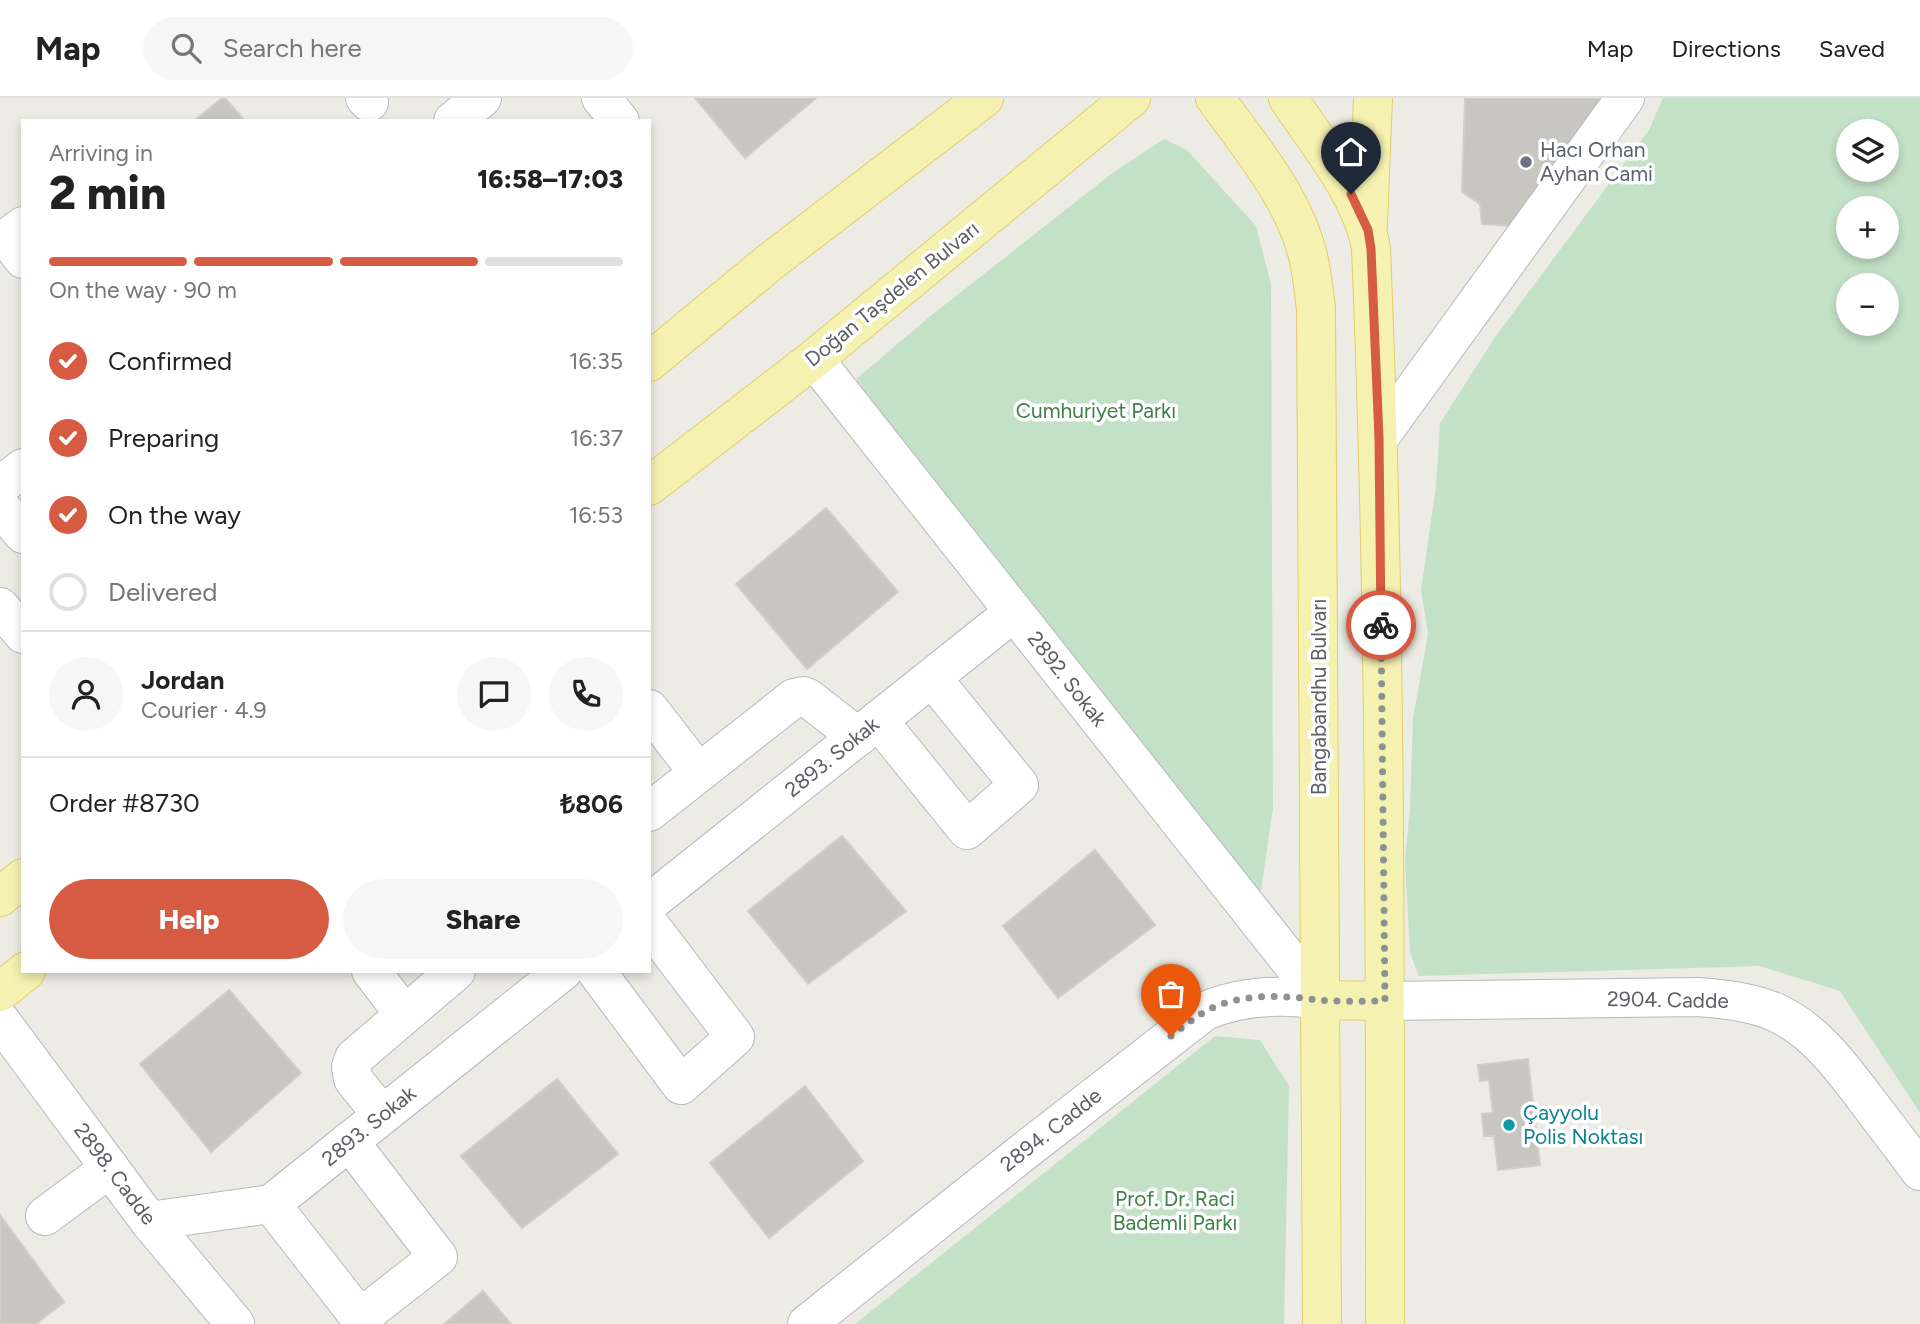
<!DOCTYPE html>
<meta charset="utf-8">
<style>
body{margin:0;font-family:Figtree,sans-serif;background:#f6f6f6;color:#222;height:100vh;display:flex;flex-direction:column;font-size:26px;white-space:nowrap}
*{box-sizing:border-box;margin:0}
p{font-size:23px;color:#767676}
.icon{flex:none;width:38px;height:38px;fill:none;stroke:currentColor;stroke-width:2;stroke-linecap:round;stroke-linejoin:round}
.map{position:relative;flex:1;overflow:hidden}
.details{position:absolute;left:21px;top:21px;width:630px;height:854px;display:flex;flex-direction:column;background:#fff;border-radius:0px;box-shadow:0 4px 10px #0003}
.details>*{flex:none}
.controls{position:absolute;left:1836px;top:21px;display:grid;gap:14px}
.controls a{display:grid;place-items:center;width:63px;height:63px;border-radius:50%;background:#fff;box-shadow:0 4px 10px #0003;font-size:35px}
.pin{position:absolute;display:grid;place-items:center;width:60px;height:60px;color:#fff;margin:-72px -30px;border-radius:50% 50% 50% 0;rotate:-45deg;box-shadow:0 0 7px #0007}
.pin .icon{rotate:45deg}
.courier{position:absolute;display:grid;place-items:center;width:70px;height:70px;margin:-35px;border:5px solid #d55c42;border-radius:50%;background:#fff;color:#222;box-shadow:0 2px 9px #0007}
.summary em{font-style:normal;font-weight:800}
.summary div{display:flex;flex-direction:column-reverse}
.summary{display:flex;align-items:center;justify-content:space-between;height:119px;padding:0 28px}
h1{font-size:46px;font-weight:800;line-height:52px}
.bar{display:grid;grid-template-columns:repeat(4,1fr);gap:10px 7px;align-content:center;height:84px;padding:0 28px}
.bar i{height:9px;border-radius:5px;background:#e0e0e0}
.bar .selected{background:#d55c42}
.bar p{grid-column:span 4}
.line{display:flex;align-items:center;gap:18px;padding:0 28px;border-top:2px solid #e0e0e0}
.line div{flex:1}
.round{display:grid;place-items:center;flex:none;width:74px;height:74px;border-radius:37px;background:#f6f6f6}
ol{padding:0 28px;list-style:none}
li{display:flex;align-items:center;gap:21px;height:77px}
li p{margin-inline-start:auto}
li .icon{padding:7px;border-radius:50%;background:#d55c42;color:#fff;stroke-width:4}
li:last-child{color:#767676}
li i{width:38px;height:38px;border:4px solid #e0e0e0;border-radius:50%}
.primary-button{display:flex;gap:14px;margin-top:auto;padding:14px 28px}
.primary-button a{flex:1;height:80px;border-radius:42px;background:#d55c42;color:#fff;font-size:28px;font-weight:800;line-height:80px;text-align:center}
.primary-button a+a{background:#f6f6f6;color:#222}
header{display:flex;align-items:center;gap:42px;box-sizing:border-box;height:98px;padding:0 35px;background:#fff;border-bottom:2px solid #e0e0e0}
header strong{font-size:33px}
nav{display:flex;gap:38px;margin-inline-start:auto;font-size:24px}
.search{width:490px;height:63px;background:#f6f6f6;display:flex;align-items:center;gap:18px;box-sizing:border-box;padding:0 24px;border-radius:38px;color:#767676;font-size:26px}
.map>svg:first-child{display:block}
.green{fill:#c3e1c6;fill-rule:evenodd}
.building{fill:#c8c6c1;stroke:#d1cec3;stroke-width:2}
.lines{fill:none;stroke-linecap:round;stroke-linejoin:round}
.minor-casing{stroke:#b6b8bd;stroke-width:40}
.major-casing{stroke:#e1cb69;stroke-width:40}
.minor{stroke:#fff;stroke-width:38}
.major{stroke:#f5f1b1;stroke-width:38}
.done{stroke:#8f9090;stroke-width:7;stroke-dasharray:0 12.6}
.route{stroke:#d55c42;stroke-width:9}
.worship-dot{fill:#6b7280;stroke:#fff;stroke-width:2.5}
.culture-dot{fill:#0f9aa8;stroke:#fff;stroke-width:2.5}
.labels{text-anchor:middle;stroke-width:7;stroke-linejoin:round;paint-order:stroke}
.worship-label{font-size:21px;fill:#5b616d;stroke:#fff;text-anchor:start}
.street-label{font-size:21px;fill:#5c5e63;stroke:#fff}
.park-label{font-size:21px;fill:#3f7f48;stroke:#fff}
.culture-label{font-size:21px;fill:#0d838f;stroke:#fff;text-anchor:start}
</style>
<header>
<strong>Map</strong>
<div class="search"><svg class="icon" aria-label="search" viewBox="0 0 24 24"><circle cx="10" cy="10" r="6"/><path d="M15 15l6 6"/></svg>Search here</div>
<nav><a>Map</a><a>Directions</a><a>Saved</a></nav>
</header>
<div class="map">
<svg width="1920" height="1226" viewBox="0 0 1920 1226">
<rect width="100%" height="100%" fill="#edece4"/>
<g class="green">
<path d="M1663 0H1920V1015L1840 893 1760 868 1419 878 1410 855 1405 762 1410 711 1413 620 1428 536 1421 492 1436 388 1440 325 1496 238 1649 32ZM1848 33H1886V72H1848ZM1848 110H1886V149H1848ZM1848 187H1886V226H1848Z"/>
<path d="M1164 41 1187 52 1256 128 1271 186 1273 710 1259 806 1053 549 856 281 933 216 1111 76Z"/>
<path d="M1215 938 1260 942 1289 988 1284 1226H855Z"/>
</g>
<g class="building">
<path d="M222 0H225L245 23H194Z"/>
<path d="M695 0H816L745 60Z"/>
<path d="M1465 0H1629L1529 129 1482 126 1480 106 1462 94Z"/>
<path d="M826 410 898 494 807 571 736 486Z"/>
<path d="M842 738 906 813 808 886 748 813Z"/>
<path d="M1095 752 1155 827 1058 900 1003 828Z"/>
<path d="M229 892 301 975 211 1054 140 966Z"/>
<path d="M1528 961 1540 1067 1498 1072 1494 1038H1484L1482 1016 1493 1015 1489 982 1480 983 1478 967Z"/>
<path d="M557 981 618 1056 522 1130 461 1058Z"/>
<path d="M805 988 863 1063 769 1140 710 1065Z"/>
<path d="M0 1117 64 1204 36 1226H0Z"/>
<path d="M483 1193 511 1226H444Z"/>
</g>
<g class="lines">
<g class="minor-casing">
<g id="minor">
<path d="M365 0 369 4"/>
<path d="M601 0 620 23"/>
<path d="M453 23 482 0"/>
<path d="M23 128 7 140 23 161"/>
<path d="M814 261 1321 902"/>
<path d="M1379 340 1625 0"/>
<path d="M0 388 23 370"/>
<path d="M0 408 23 436"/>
<path d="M0 509 23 536"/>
<path d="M649 611 698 674"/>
<path d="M878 622 967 732 1019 687 932 580"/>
<path d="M649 714 794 600 803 598 808 600 858 639"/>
<path d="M649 805 1014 514"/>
<path d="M371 873 404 916"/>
<path d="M596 873 681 987 735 939 649 826"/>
<path d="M1385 903 1698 899C1725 901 1752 904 1777 915 1815 933 1840 967 1865 1000 1883 1024 1902 1048 1920 1073"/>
<path d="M0 922 149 1123 235 1226"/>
<path d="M382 1017 353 981 351 969 354 960 456 873"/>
<path d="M271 1106 360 1220 438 1159 349 1043"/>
<path d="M45 1118 110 1070"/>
<path d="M149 1123 271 1106 563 873"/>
<path d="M807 1226 1022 1055 1205 913C1241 898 1282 896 1321 902"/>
</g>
</g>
<g class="major-casing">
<g id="major">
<path d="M1215 0C1250 49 1293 98 1308 158 1312 175 1314 194 1316 211L1322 1226"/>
<path d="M1288 0C1317 44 1363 98 1371 151 1386 509 1385 868 1385 1226"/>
<path d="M1368 126 1373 0"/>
<path d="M649 264 770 164 984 0"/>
<path d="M649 388 814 261 1131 0"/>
<path d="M0 799 23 780"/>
<path d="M0 894 26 873"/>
<path d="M1321 902 1385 903"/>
</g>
</g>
<use href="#minor" class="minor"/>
<use href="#major" class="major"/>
</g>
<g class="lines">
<path class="done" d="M1171 938C1186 927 1199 915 1217 908 1248 895 1287 898 1319 902 1341 904 1363 903 1385 903L1381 527"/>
<path class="route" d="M1351 96 1368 132 1371 151 1379 340 1381 527"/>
</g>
<circle class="worship-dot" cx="1526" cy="64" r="7"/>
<circle class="culture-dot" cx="1509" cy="1027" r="7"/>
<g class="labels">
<g class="worship-label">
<text x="1540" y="59">Hacı Orhan<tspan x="1540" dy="24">Ayhan Cami</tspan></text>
</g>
<g class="street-label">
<text transform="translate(892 196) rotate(-39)" y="7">Doğan Taşdelen Bulvarı</text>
<text transform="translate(1067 581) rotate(52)" y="7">2892. Sokak</text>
<text transform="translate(1319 599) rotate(-90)" y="7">Bangabandhu Bulvarı</text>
<text transform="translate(832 659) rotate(-39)" y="7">2893. Sokak</text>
<text transform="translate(1668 902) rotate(1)" y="7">2904. Cadde</text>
<text transform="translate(369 1028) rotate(-39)" y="7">2893. Sokak</text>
<text transform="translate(1051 1032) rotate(-38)" y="7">2894. Cadde</text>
<text transform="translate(115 1076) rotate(53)" y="7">2898. Cadde</text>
</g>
<g class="park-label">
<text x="1096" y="320">Cumhuriyet Parkı</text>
<text x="1175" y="1108">Prof. Dr. Raci<tspan x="1175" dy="24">Bademli Parkı</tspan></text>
</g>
<g class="culture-label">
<text x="1523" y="1022">Çayyolu<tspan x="1523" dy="24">Polis Noktası</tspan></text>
</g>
</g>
</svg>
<div class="controls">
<a><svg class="icon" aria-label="layers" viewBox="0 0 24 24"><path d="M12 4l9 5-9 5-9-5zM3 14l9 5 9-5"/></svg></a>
<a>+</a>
<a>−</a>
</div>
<div class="pin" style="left:1171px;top:938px;background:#ea580c"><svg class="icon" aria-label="bag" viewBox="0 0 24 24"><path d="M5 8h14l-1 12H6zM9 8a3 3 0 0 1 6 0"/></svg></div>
<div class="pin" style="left:1351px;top:96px;background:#1f2937"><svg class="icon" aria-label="home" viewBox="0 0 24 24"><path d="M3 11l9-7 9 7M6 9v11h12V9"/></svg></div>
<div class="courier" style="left:1381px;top:527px"><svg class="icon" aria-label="bike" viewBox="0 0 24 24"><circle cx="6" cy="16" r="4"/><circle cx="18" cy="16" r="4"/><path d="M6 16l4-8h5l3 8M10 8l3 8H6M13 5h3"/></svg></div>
<section class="details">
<div class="summary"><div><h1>2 min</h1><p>Arriving in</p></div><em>16:58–17:03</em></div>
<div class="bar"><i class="selected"></i><i class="selected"></i><i class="selected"></i><i></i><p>On the way · 90 m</p></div>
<ol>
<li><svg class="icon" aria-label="check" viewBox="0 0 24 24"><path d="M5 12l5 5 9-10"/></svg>Confirmed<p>16:35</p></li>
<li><svg class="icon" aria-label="check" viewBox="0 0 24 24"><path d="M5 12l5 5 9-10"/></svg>Preparing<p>16:37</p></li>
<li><svg class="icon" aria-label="check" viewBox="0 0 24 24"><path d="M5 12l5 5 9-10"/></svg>On the way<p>16:53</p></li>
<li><i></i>Delivered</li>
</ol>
<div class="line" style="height:126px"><a class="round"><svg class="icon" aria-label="person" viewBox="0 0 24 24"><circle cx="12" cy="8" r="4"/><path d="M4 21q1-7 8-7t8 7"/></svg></a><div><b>Jordan</b><p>Courier · 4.9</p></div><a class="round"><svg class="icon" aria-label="chat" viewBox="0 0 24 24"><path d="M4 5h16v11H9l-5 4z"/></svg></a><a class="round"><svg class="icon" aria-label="phone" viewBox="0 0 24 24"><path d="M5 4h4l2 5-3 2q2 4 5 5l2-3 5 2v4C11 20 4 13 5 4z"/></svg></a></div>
<div class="line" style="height:91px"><div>Order #8730</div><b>₺806</b></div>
<div class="primary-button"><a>Help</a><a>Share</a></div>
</section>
</div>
